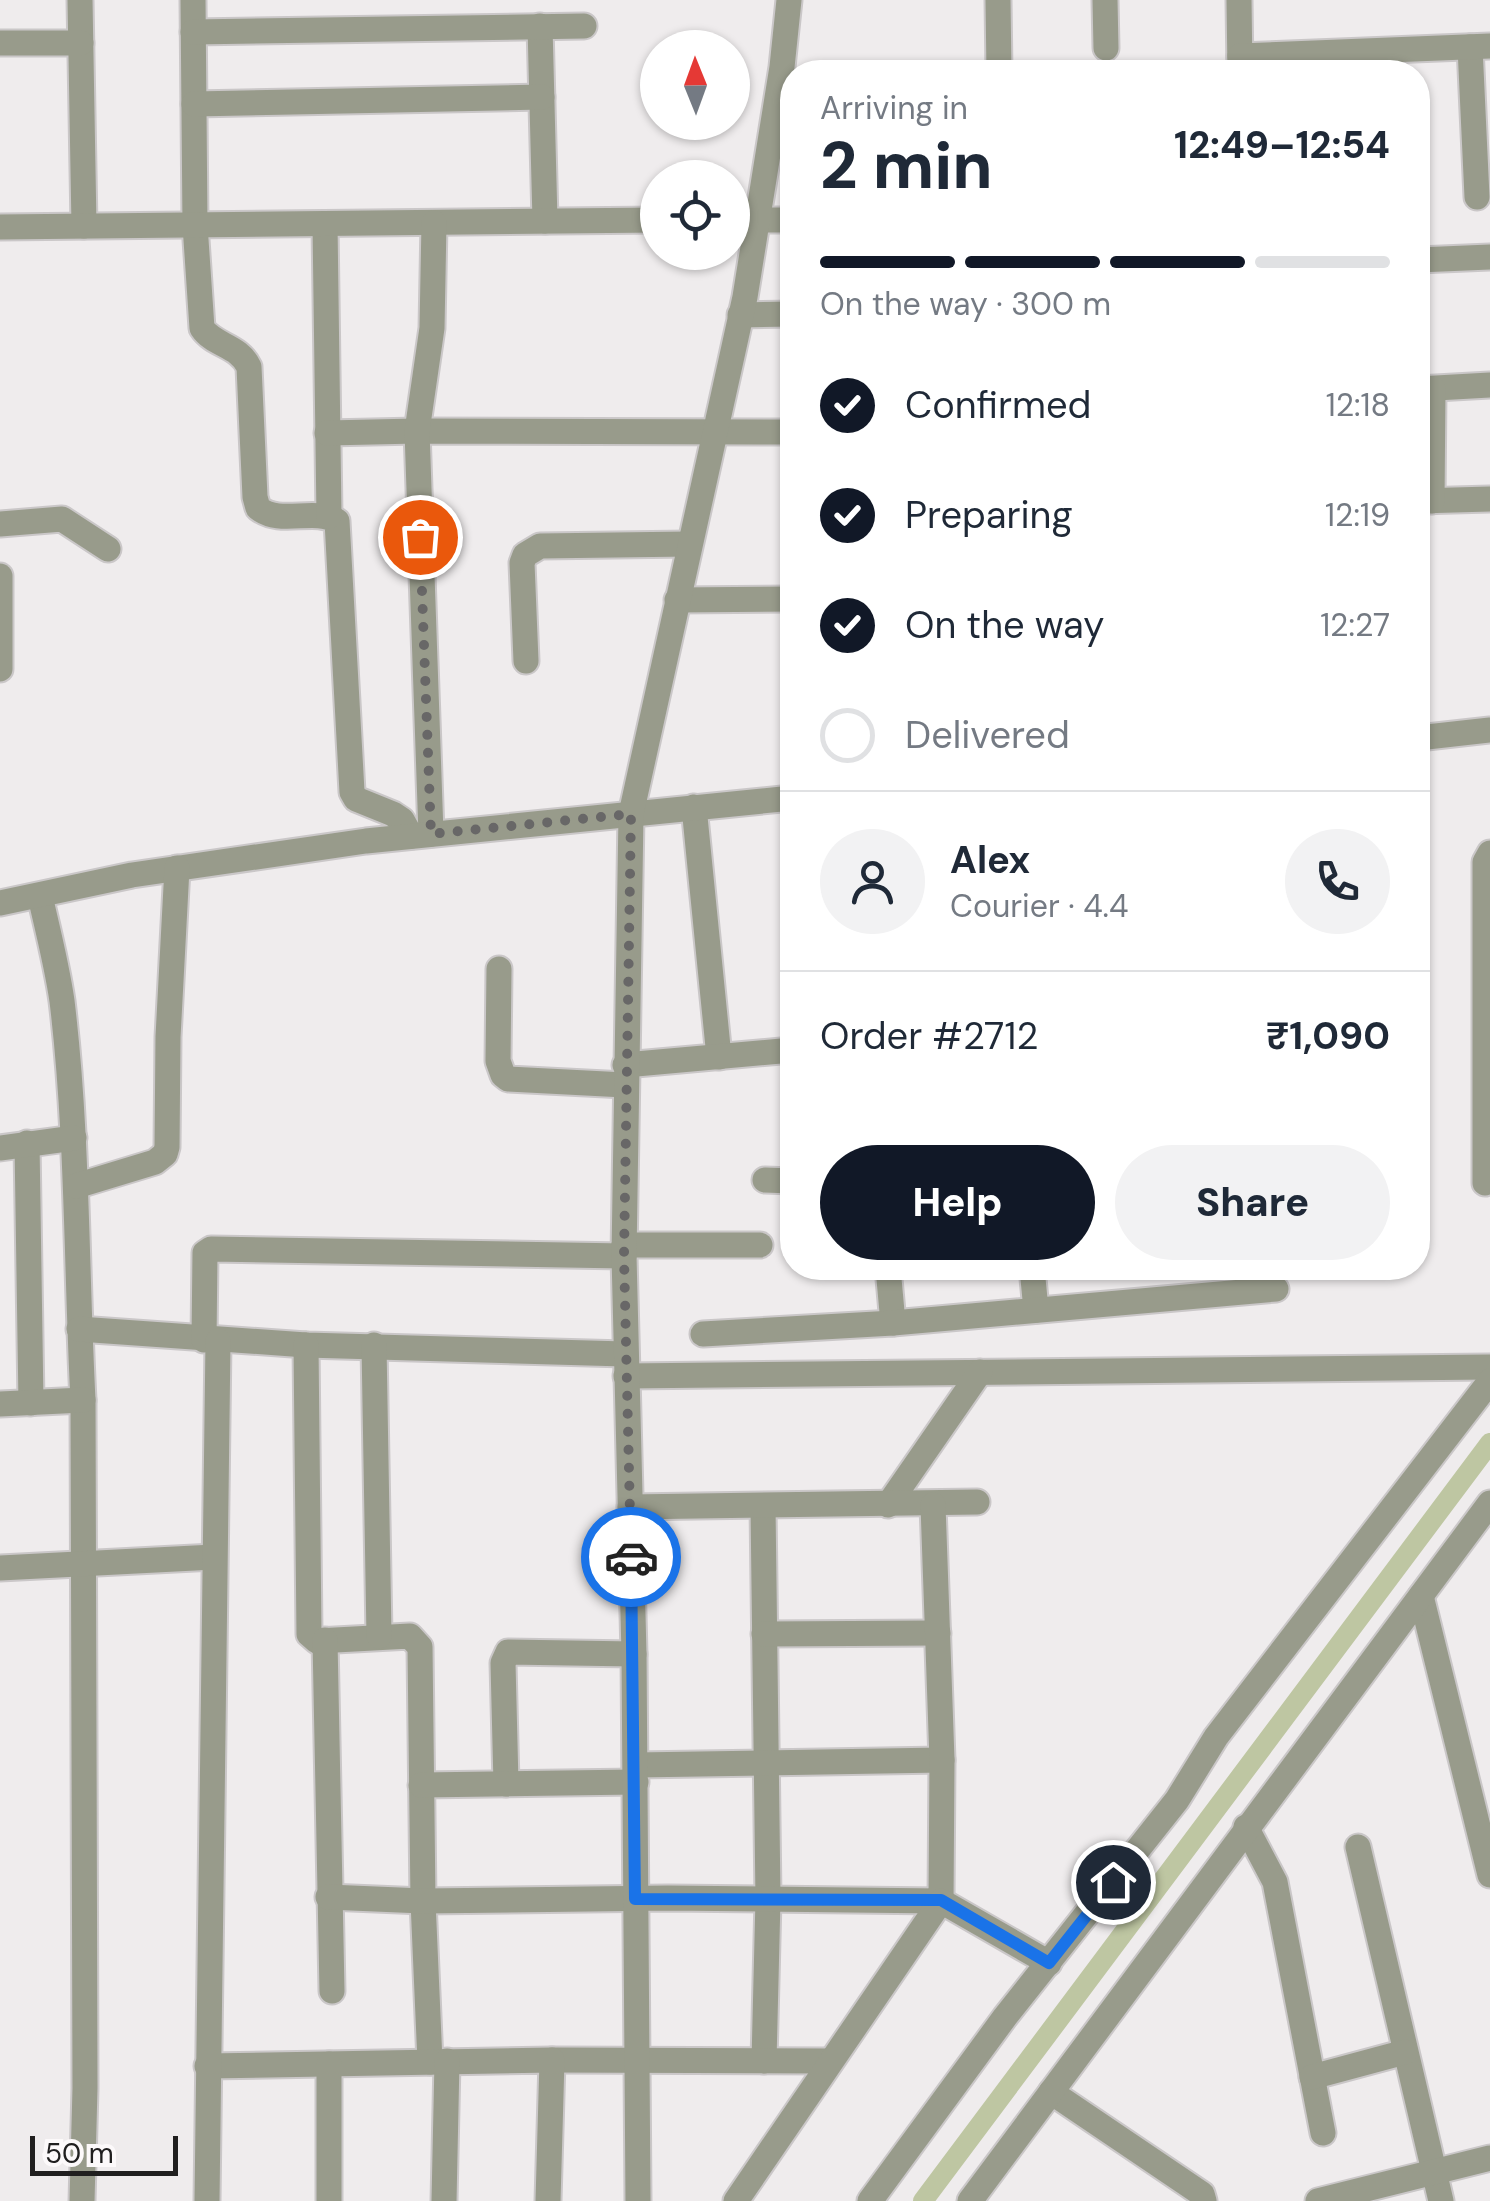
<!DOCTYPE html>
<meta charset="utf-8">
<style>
body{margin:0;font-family:"DM Sans",sans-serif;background:#f2f2f3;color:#1f2937;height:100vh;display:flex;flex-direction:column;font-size:38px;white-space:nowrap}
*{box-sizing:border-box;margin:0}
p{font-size:32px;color:#747a83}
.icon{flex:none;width:55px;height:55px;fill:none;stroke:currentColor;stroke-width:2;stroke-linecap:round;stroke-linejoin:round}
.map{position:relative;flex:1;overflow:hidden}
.details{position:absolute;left:780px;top:60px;width:650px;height:1220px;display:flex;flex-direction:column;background:#fff;border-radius:40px;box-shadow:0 2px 8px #0004}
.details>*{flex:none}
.needle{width:65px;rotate:359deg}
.buttons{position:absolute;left:640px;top:30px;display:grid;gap:20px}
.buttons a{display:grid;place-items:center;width:110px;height:110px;border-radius:50%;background:#fff;box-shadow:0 2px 8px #0004;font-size:50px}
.scale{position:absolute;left:30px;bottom:25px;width:148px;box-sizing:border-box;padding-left:10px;border:5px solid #201f1f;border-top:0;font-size:28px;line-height:35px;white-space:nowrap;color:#201f1f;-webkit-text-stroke:8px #fcf9fa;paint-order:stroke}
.pin{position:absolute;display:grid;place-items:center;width:85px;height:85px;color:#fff;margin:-42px;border:5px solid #fff;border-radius:50%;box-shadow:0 2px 10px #0007}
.courier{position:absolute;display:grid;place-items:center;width:100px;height:100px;margin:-50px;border:8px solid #1a73e8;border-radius:50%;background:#fff;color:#222;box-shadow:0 2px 12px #0007}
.summary em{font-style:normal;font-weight:800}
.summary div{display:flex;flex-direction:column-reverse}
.summary{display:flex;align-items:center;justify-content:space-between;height:170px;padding:0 40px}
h1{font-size:65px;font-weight:800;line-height:75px}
.bar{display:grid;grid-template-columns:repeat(4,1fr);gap:15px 10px;align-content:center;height:120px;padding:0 40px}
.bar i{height:12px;border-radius:8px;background:#e0e1e3}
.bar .current{background:#111827}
.bar p{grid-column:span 4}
.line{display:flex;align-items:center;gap:25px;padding:0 40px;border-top:2px solid #e0e1e3}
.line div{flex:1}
.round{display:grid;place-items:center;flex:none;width:105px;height:105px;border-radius:52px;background:#f2f2f3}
ol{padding:0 40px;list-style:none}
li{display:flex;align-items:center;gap:30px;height:110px}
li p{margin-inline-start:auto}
li .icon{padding:10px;border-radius:50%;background:#111827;color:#fff;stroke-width:4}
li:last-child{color:#747a83}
li i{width:55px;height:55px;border:5px solid #e0e1e3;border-radius:50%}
.cta{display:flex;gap:20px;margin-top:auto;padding:20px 40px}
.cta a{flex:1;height:115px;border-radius:60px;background:#111827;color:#fff;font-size:40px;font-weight:800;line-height:115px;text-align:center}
.cta a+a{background:#f2f2f3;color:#1f2937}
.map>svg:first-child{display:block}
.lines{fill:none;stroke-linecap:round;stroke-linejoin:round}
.canal{stroke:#bec6a2;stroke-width:20}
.minor-casing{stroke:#cac7c8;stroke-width:29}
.minor{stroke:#989b8b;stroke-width:25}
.done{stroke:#686767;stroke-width:10;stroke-dasharray:0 18}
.route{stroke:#1a73e8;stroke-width:12}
</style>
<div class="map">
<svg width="1490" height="2201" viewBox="0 0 1490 2201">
<rect width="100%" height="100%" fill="#efeced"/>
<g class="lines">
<path class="canal" d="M923 2201 1490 1443"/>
<g class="minor-casing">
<g id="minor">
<path d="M80 0 84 226"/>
<path d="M193 0 195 225 202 328C214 346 239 345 249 367L255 497 258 508C281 526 313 507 337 521L352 792 356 799 393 814 402 820 411 836"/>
<path d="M998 0 999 72"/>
<path d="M1105 0 1106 48"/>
<path d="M1239 0 1240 72"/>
<path d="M540 26 545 221"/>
<path d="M193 32 584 26"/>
<path d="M0 43H81"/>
<path d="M1470 47 1477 197"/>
<path d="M1240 56 1490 46"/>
<path d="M194 104 542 97"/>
<path d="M732 220H792"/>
<path d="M325 224 329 516"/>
<path d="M0 227 658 220"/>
<path d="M1418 260 1490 257"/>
<path d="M740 315 792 314"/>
<path d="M1418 389 1490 385"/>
<path d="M327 433 417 431 792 432"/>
<path d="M1418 501 1490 499"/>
<path d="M1432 501 1433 389"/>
<path d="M0 524 62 519 108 549"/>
<path d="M0 576V669"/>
<path d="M677 600 792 599"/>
<path d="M526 661 522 563 525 555 540 546 689 544"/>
<path d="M1418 738 1490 730"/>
<path d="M694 807 719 1057"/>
<path d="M431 834 417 431 432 328 434 223"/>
<path d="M40 896C48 931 57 966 62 1001 78 1133 76 1267 83 1400L85 2088 82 2201"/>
<path d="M0 903 132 875 366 841 792 798"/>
<path d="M499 969 498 1061 503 1075 508 1079 625 1085"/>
<path d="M625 1065 792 1050"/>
<path d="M27 1143 31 1403"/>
<path d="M0 1148 74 1138"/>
<path d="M765 1180 792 1181"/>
<path d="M1485 1183V862L1490 853"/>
<path d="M76 1186 155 1162 165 1154 167 1147 168 1037 177 868"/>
<path d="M624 1245H760"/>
<path d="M888 1268 893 1323"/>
<path d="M1032 1268 1036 1310"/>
<path d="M79 1329 306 1345 625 1354"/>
<path d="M703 1334 893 1323 1276 1289"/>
<path d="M204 1340 205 1253 211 1249 624 1256"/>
<path d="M306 1345 309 1634 317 1641 410 1636 420 1647 423 1901 430 2062"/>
<path d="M374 1345 379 1636"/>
<path d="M626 1376 1490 1367"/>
<path d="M0 1404 83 1400"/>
<path d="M888 1505 980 1372"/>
<path d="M763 1506 768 1899 764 2061"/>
<path d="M630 1507 977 1502"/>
<path d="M0 1568 214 1557"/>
<path d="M1421 1596 1490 1875"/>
<path d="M764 1634 938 1633"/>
<path d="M325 1640 332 1991"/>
<path d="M636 1765 942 1760"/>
<path d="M506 1784 503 1663 508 1652 634 1654"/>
<path d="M421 1785 636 1782"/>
<path d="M1246 1827 1275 1882 1323 2133"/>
<path d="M1358 1847 1441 2201"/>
<path d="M328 1897 423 1901 668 1898 941 1901 942 1760 933 1505"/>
<path d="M552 2060 829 2061"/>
<path d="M207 2066 552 2060 548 2201"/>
<path d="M1312 2077 1405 2052"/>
<path d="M1051 2092 1202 2194 1204 2201"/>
<path d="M207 2201 218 1341"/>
<path d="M329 2201V2064"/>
<path d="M444 2201 447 2061"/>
<path d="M638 2201 634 1654 624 1256 631 814 745 297 782 67 789 0"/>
<path d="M736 2201 941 1901 1049 1963"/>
<path d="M870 2201 1005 2017 1177 1800 1216 1737 1490 1381"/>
<path d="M970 2201 1490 1503"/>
<path d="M1318 2201 1490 2158"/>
</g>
</g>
<use href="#minor" class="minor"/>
</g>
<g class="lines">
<path class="done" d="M420 537 431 834 631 814 624 1256 631 1557"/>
<path class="route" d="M631 1557 635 1899 941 1900 1049 1963 1113 1882"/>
</g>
</svg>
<div class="buttons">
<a><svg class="needle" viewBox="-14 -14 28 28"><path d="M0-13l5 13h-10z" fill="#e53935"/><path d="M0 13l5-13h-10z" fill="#747a83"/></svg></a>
<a><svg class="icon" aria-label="locate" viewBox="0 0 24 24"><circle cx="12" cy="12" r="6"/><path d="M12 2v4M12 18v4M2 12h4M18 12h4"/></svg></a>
</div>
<div class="scale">50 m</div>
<div class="pin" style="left:420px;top:537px;background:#ea580c"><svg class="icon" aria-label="bag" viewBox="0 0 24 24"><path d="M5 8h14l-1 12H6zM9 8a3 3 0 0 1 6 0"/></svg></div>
<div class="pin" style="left:1113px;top:1882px;background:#1f2937"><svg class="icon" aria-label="home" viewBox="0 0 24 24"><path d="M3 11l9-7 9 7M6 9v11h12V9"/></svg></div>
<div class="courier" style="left:631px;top:1557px"><svg class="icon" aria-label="car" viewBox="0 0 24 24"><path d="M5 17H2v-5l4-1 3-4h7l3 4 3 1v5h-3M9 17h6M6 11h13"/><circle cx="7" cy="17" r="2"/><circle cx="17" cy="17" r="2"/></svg></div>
<section class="details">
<div class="summary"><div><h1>2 min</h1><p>Arriving in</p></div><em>12:49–12:54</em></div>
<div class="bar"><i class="current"></i><i class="current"></i><i class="current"></i><i></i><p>On the way · 300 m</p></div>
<ol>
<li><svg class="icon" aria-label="check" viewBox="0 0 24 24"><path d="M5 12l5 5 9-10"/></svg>Confirmed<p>12:18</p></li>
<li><svg class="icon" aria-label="check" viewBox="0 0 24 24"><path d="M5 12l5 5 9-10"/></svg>Preparing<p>12:19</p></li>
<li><svg class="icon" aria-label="check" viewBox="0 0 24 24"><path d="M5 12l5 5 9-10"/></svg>On the way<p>12:27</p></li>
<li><i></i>Delivered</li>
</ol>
<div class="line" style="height:180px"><a class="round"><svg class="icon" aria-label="person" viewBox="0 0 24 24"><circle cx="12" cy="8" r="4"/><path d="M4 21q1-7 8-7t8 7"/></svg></a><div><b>Alex</b><p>Courier · 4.4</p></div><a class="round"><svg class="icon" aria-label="phone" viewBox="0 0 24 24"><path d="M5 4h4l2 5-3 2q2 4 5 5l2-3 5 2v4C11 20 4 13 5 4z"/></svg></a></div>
<div class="line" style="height:130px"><div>Order #2712</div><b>₹1,090</b></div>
<div class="cta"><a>Help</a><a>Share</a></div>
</section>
</div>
